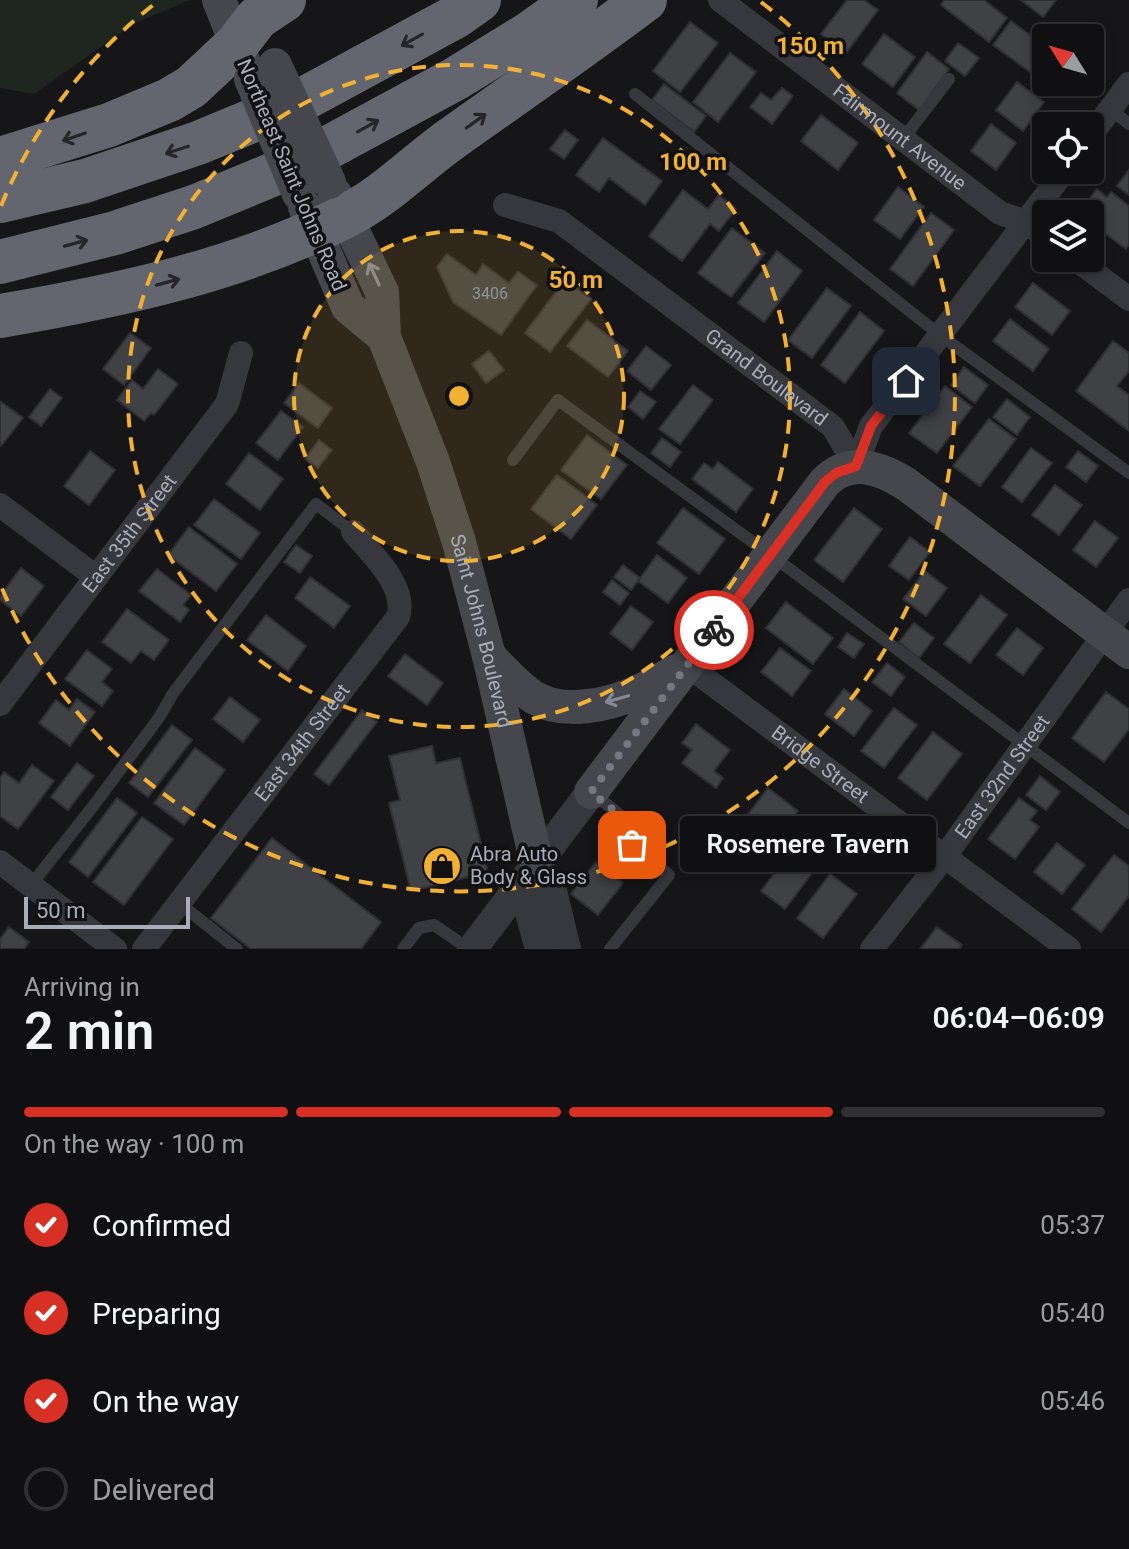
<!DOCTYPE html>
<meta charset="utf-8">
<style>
body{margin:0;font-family:Roboto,sans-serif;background:#19191b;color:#f1f3f6;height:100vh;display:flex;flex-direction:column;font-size:30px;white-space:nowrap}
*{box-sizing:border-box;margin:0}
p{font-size:26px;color:#9c9d9f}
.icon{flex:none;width:44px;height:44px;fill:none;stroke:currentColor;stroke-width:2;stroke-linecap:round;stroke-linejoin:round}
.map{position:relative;height:949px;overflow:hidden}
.sheet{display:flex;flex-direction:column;background:#101012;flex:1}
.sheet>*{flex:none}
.needle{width:52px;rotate:307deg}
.buttons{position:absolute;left:1032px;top:24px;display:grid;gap:16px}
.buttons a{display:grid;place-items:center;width:72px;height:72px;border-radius:8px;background:#101012;box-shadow:0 4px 12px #0003,0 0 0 2px #303032;font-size:40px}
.scale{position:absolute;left:24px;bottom:20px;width:166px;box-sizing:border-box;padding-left:8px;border:4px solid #a8adb8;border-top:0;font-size:22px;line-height:28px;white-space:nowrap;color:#a8adb8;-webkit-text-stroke:6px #111113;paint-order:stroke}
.pin{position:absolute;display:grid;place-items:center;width:68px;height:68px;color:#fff;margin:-34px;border-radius:16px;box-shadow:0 4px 12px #0006}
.courier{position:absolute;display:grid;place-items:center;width:80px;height:80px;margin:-40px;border:6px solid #d93025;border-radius:50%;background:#fff;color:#222;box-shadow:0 2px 10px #0007}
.bubble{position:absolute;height:56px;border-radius:8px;background:#101012;box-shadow:0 4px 12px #0003,0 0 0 2px #303032;font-size:26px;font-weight:600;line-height:56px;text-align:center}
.headline em{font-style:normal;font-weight:600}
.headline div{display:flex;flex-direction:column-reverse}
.headline{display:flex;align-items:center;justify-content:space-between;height:136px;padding:0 24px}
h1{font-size:52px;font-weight:600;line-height:60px}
.bar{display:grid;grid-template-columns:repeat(4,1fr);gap:12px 8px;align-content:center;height:96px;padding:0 24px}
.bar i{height:10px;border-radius:6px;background:#303032}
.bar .selected{background:#d93025}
.bar p{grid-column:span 4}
ol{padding:0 24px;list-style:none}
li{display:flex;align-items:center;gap:24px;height:88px}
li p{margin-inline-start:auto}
li .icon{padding:8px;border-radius:50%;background:#d93025;color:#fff;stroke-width:4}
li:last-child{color:#9c9d9f}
li i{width:44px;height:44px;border:4px solid #303032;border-radius:50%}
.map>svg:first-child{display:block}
.green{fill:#1e261f}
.building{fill:#404145;stroke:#303034;stroke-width:2}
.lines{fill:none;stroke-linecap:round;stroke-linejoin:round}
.service{stroke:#37383d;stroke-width:12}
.minor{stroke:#37383d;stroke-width:24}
.tertiary{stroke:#37383d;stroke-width:30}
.secondary{stroke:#45474d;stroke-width:34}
.motorway{stroke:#63666e;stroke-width:44}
.secondary-bridge{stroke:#45474d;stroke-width:34}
.oneway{stroke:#26262a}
.oneway2{stroke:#858993}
.done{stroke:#757880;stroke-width:8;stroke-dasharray:0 14.4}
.route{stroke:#d93025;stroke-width:10}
.ring{fill:none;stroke:#f2b134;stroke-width:4;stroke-dasharray:14 10}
.labels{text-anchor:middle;stroke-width:7;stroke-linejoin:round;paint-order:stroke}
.number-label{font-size:16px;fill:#8e929b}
.street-label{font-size:20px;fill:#a8adb8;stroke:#111113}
.poi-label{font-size:20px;fill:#a8adb8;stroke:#111113;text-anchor:start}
.centre{fill:#f2b134;stroke:#111113;stroke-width:4}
.ring-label{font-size:24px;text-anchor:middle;font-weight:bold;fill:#f2b134;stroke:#111113;stroke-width:7;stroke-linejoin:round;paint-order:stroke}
</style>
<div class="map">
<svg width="1129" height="949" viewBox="0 0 1129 949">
<rect width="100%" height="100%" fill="#161618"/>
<path class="green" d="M0 0H190L135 23 34 94 0 88Z"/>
<g class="building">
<path d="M847 0H864L878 10 846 53 821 34Z"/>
<path d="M944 0H984L1007 18 989 42 941 5Z"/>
<path d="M1021 0H1056L1043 17Z"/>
<path d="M1011 21 1046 47V79L1044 82 993 45Z"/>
<path d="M690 22 718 43 680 92 653 71Z"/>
<path d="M884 34 915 57 893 87 862 64Z"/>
<path d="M958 43 979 58 965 76 945 61Z"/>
<path d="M927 52 949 69 919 110 897 93Z"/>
<path d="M730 53 756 72 718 122 693 102Z"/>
<path d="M1017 82 1044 102 1023 131 996 110Z"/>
<path d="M664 84 706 116 694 132 652 100Z"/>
<path d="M782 88 793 96 772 124 750 107 761 93 771 100Z"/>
<path d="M821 115 858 143 838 170 801 141Z"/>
<path d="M991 124 1016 143 996 170 971 151Z"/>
<path d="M565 130 578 140 564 159 550 149Z"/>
<path d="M603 138 662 181 645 205 609 178 599 192 576 175Z"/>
<path d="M1129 170V195L1117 186Z"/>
<path d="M898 187 924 207 900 239 874 220Z"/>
<path d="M1097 189 1107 197 1111 192 1129 206V244L1126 249 1090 222V214L1078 213Z"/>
<path d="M683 190 708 209 719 195 736 209 719 231 710 224 682 261 649 236Z"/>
<path d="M931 213 954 230 913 286 890 269Z"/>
<path d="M732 228 765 253 731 297 698 273Z"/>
<path d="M777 251 802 271 764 322 738 303Z"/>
<path d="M447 254 476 275 483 264 509 283 518 272 537 285 501 335 453 302 437 267Z"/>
<path d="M565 280 591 299 550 352 525 333Z"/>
<path d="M1033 283 1070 311 1052 335 1015 307Z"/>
<path d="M827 288 851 306 812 358 788 340Z"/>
<path d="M860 312 884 331 845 383 821 365Z"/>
<path d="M1010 319 1049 349 1033 371 993 341Z"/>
<path d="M587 320 628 351 608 377 567 346Z"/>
<path d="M130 333 151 348 124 385 103 369Z"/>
<path d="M1113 341 1129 353V371L1117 386 1129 395V431L1076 391Z"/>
<path d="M646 346 671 365 651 390 627 371Z"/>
<path d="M489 351 504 370 486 383 472 364Z"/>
<path d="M964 367 988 385 975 403 951 385Z"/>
<path d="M158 369 178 384 154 415 151 413 144 421 117 400 132 380 143 389Z"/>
<path d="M299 383 332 408 318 428 284 403Z"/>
<path d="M693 385 713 400 680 444 659 429Z"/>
<path d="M945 386 972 407 937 453 909 433Z"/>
<path d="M50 389 62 398 41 426 29 417Z"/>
<path d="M640 391 656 402 643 419 628 407Z"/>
<path d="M1007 399 1030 417 1017 435 993 417Z"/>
<path d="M0 401 23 418 1 446 0 445Z"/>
<path d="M281 411 303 427 278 460 256 443Z"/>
<path d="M989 419 1016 439 980 486 953 466Z"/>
<path d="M587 435 627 465 601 499 561 470Z"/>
<path d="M662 438 681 452 670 467 651 453Z"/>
<path d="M319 440 332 450 318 468 305 459Z"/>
<path d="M1031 448 1052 463 1022 502 1002 487Z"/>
<path d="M90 451 115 470 89 505 64 486Z"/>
<path d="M1078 451 1098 466 1086 482 1066 467Z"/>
<path d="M249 453 283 479 260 510 226 484Z"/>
<path d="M718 462 753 489 736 512 692 479 704 463 713 469Z"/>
<path d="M557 475 597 505 571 539 531 509Z"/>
<path d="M1055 485 1082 505 1059 535 1032 515Z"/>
<path d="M214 499 260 533 241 559 194 525Z"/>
<path d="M683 508 725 539 699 574 657 543Z"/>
<path d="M854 508 882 529 843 582 814 560Z"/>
<path d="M1095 521 1118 538 1096 567 1073 550Z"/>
<path d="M189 527 237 564 216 591 168 555Z"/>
<path d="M910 537 930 552 909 580 889 566Z"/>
<path d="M296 545 312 556 300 573 284 562Z"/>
<path d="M657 555 687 578 668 603 638 581Z"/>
<path d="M623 565 640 578 631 590 614 577Z"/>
<path d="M21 568 44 586 21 616 0 600V596Z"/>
<path d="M157 569 191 595 183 605 189 610 180 622 139 591Z"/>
<path d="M925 571 947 588 926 616 903 599Z"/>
<path d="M310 577 350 606 334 628 295 598Z"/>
<path d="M612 580 629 593 620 605 603 592Z"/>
<path d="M981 595 1007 615 970 663 944 644Z"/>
<path d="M786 602 833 638 813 664 766 628Z"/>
<path d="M631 606 653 622 632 650 610 633Z"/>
<path d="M127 609 169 640 154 660 141 651 131 663 102 642Z"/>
<path d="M266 615 306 646 288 671 247 640Z"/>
<path d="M914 623 934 638 919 658 899 642Z"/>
<path d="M1017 628 1043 648 1023 675 996 655Z"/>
<path d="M847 633 864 644 854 658 838 647Z"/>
<path d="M780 648 811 671 792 696 761 672Z"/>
<path d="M87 650 112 669 102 682 113 691 102 706 65 679Z"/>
<path d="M405 654 443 683 427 705 388 676Z"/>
<path d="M887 663 905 677 891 696 872 682Z"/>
<path d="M844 689 872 711 854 736 825 714Z"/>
<path d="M1106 692 1129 709V729L1104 762 1072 738Z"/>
<path d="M230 697 260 720 243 742 213 719Z"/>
<path d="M77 699 95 712 70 746 39 723 56 700 69 710Z"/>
<path d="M894 708 917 725 884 768 861 751Z"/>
<path d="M362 710 377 722 329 785 314 774Z"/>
<path d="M696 724 730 750 714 771 723 778 716 788 682 763 692 750 682 743Z"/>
<path d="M172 725 192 740 148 797 129 783Z"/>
<path d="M933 732 962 754 927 800 898 778Z"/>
<path d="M432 746 436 763 460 758 488 872 411 891 389 803 400 800 389 756Z"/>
<path d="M195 748 225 770 184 825 154 803Z"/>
<path d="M77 763 94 776 68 810 51 797Z"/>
<path d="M32 765 54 781 18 829 0 816V778L4 772 19 783Z"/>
<path d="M1040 776 1060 792 1046 810 1026 795Z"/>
<path d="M768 788 798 811 763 857 733 834Z"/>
<path d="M117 798 137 813 88 877 69 862Z"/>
<path d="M1019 798 1037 811 1030 820 1039 827 1015 859 988 839Z"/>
<path d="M142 817 173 839 124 905 93 882Z"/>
<path d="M272 838 381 922 361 949H251L211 918Z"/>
<path d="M1057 843 1085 865 1062 894 1034 872Z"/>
<path d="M794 847 818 865 785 909 761 891Z"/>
<path d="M1114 855 1129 866V896L1101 932 1072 909Z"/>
<path d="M596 862 623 883 598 915 571 894Z"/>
<path d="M830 874 857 894 823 938 797 918Z"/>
<path d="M9 927 29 942 24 949H0V939Z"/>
<path d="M937 927 962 945 959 949H920Z"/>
</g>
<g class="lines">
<g class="service">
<path d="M635 94 940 335 1129 473"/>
<path d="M1110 109 1129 124"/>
<path d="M903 139 949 79"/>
<path d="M513 460 558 400 791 570 1129 823"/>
<path d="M593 793 621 816 632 845 669 875 610 949"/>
<path d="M31 885 94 805 158 719 174 692 316 504 353 532"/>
<path d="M179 903 237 949"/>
<path d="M403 949 419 928 434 925 469 949"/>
</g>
<g class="minor">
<path id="s1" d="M720 0 1000 213 1026 222 1046 237"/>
<path d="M1090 136 1129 84"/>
<path id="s2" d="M505 205 559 221 833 427 856 466"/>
<path d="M1074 258 1129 299"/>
<path d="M856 466 871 426 1065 170"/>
<path d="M0 505 96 577"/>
<path id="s3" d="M687 665 1069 949"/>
<path id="s4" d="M0 704 227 404 241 353"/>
<path d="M0 862 115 949"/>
<path id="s5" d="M144 949 398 617C408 587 371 553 353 532"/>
<path id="s6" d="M872 949 945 856 1129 600"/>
</g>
<g class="tertiary">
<path d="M537 864 551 887 566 949"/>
<path d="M537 866 530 912 540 949"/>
<path d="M472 949 591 792"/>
</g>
<g class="secondary">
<path d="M219 0 244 63"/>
<path id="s7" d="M335 194 382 292 384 337 433 462 459 542 489 656 537 864"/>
<path d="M305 207 348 307 384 337"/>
<path d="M489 656C503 670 517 687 535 698 564 715 609 705 638 692 651 686 664 678 676 671"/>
<path d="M591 792 825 482C850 457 879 467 906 484L1129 652"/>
</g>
<g class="motorway">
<path d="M0 159 109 125 169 100 191 87 237 44 257 18 284 0"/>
<path d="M0 201 85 181 198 143 300 101 455 17 479 0"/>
<path d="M0 262 115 233 194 207 298 164 455 79 530 33 576 0"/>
<path d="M0 316C118 296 236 271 344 217 383 198 413 167 447 142 513 95 580 49 645 0"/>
</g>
<g class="secondary-bridge">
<path d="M275 65 329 182"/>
<path d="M251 79 299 194"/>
</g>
</g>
<defs><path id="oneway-shaft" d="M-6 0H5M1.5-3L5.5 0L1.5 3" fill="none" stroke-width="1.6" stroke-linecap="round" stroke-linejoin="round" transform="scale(2)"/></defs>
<g class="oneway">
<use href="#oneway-shaft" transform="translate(412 40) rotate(151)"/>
<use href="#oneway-shaft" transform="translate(476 121) rotate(-36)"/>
<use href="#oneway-shaft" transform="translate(368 126) rotate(-29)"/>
<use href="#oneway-shaft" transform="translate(74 137) rotate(161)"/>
<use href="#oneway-shaft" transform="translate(177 150) rotate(162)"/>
<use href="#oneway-shaft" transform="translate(76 243) rotate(-15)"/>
<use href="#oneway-shaft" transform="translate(168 282) rotate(-15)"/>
</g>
<g class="oneway2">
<use href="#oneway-shaft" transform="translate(374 274) rotate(-115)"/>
<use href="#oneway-shaft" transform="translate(617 699) rotate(164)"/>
</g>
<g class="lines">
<path class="done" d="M632 845 621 816 591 792 714 630"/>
<path class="route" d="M714 630 825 482 836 473 856 466 871 426 906 381"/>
</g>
<circle cx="459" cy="396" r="165" fill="#f2b134" fill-opacity=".12"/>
<g class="ring">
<circle cx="459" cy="396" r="165"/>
<circle cx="459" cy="396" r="331"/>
<path d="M1 206A496 496 0 0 1 157 2M761 2A496 496 0 1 1 1 586"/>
</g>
<defs>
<g id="shop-disc" transform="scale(2)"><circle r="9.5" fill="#f2b134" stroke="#111113"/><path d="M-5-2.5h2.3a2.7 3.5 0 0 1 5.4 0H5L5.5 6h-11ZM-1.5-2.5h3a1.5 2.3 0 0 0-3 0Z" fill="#111"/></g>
</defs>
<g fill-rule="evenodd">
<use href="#shop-disc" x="442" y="866"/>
</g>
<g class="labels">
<g class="number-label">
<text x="490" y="299">3406</text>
</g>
<g class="street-label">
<text dy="7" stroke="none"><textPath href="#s1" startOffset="226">Fairmount Avenue</textPath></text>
<text transform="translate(292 175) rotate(67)" y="7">Northeast Saint Johns Road</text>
<text dy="7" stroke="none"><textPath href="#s2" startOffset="316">Grand Boulevard</textPath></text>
<text dy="7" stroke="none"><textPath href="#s4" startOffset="214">East 35th Street</textPath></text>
<text dy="7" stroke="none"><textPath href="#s7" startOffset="464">Saint Johns Boulevard</textPath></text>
<text dy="7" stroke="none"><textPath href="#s5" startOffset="260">East 34th Street</textPath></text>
<text dy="7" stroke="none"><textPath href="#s3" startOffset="166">Bridge Street</textPath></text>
<text dy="7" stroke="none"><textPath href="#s6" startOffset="216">East 32nd Street</textPath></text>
</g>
<g class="poi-label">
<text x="470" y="861">Abra Auto<tspan x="470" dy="23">Body &amp; Glass</tspan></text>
</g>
</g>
<circle cx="459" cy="396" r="12" class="centre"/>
<g class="ring-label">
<text x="810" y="54">150 m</text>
<text x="693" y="170">100 m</text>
<text x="576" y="288">50 m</text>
</g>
</svg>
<div class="buttons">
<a><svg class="needle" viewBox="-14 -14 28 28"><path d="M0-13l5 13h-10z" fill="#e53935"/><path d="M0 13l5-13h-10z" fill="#9c9d9f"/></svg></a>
<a><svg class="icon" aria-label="locate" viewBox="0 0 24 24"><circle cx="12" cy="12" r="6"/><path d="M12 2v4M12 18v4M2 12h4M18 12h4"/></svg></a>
<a><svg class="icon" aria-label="layers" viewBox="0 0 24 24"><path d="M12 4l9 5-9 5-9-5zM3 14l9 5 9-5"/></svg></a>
</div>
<div class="scale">50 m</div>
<div class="pin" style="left:632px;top:845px;background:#ea580c"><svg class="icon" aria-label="bag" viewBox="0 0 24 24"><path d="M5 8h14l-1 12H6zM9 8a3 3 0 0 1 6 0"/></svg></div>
<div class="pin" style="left:906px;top:381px;background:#1f2937"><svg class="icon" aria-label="home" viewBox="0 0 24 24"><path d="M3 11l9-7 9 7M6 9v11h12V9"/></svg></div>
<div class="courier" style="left:714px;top:630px"><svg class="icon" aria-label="bike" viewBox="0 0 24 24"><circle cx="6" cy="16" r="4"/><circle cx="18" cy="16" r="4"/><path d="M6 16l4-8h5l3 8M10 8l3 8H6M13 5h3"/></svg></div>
<div class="bubble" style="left:680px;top:816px;width:256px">Rosemere Tavern</div>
</div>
<section class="sheet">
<div class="headline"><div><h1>2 min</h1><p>Arriving in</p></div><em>06:04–06:09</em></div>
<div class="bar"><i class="selected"></i><i class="selected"></i><i class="selected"></i><i></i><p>On the way · 100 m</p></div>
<ol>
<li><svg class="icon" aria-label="check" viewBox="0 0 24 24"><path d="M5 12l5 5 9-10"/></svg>Confirmed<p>05:37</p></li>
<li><svg class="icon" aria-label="check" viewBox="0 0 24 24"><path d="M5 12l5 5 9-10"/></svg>Preparing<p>05:40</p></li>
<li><svg class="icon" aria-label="check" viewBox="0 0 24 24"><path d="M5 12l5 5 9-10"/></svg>On the way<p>05:46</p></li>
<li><i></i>Delivered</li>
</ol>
</section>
